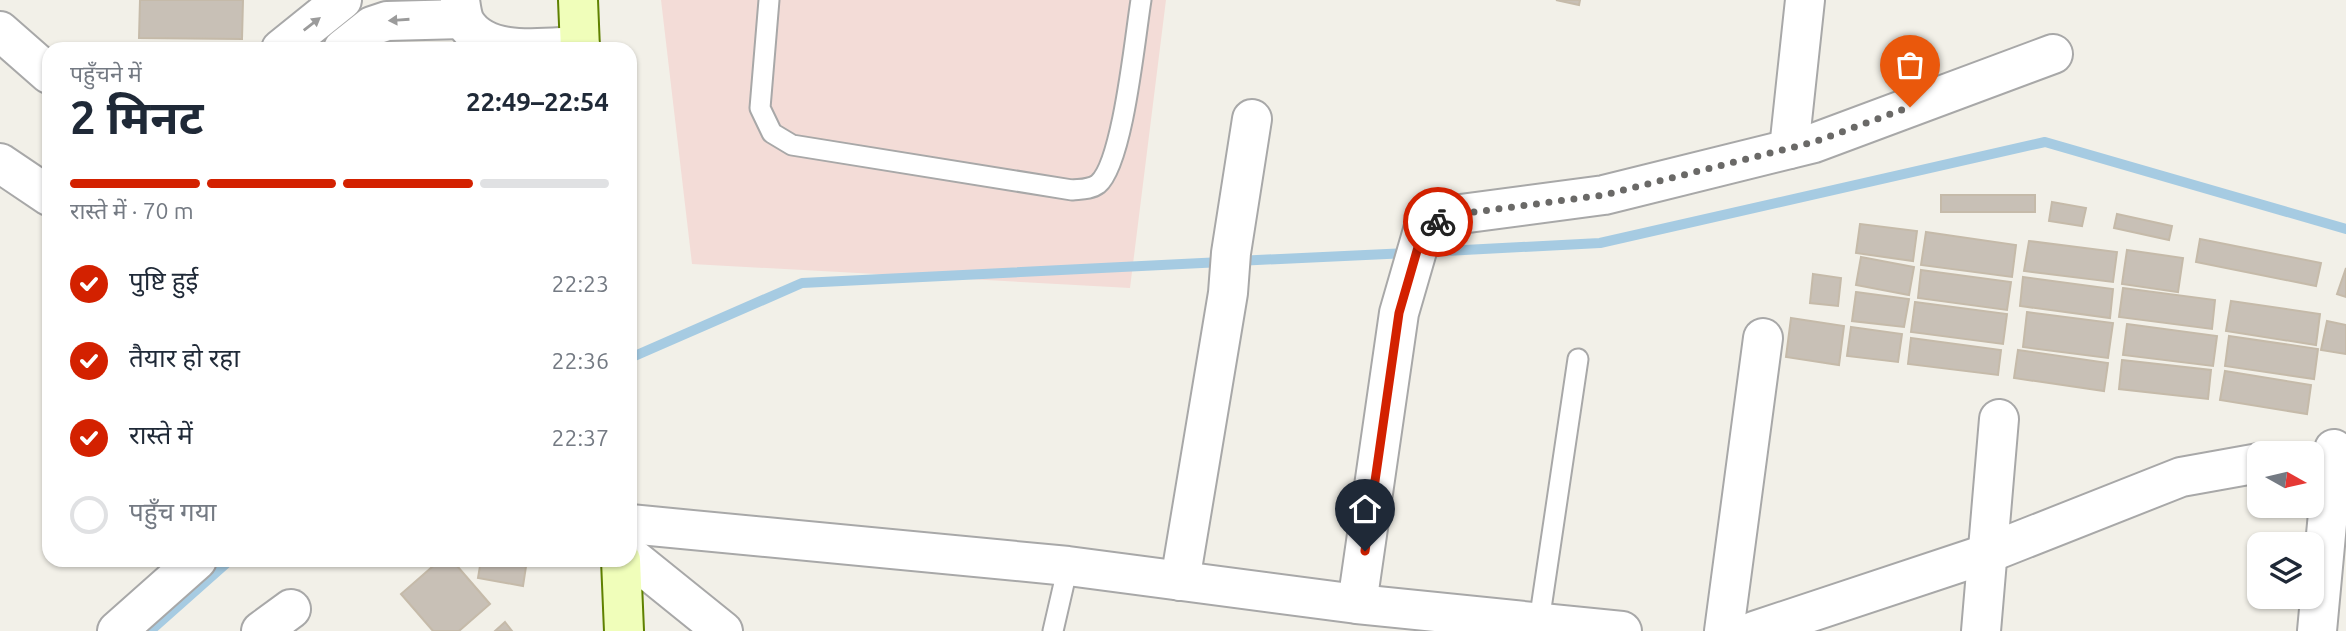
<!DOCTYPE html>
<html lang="hi">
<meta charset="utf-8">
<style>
body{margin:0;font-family:Ubuntu,"Noto Sans Devanagari",sans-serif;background:#f6f6f7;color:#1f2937;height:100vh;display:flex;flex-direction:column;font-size:26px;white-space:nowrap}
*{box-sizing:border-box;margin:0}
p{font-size:23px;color:#747a83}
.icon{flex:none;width:38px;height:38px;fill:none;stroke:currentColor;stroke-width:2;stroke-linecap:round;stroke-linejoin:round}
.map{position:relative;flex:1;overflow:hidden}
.panel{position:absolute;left:42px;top:42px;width:595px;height:525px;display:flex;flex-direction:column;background:#fff;border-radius:21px;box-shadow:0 2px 5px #0004}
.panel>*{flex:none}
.needle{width:46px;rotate:98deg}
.controls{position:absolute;left:2247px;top:441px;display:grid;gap:14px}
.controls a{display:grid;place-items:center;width:77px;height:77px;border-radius:14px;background:#fff;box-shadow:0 2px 5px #0004;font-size:35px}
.pin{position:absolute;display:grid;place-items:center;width:60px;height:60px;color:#fff;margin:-72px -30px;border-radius:50% 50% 50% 0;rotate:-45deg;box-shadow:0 0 7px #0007}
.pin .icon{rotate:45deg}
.courier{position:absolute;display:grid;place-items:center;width:70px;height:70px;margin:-35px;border:5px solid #d32100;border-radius:50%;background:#fff;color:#222;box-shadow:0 2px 9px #0007}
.overview em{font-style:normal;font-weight:700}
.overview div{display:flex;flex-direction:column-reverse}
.overview{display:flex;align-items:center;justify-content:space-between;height:119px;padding:0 28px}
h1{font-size:46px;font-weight:700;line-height:52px}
.bar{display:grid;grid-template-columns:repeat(4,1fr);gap:10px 7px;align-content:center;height:84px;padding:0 28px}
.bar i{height:9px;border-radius:5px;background:#e0e1e3}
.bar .selected{background:#d32100}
.bar p{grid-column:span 4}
ol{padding:0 28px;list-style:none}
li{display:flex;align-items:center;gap:21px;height:77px}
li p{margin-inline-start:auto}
li .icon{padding:7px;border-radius:50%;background:#d32100;color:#fff;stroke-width:4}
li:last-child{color:#747a83}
li i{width:38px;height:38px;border:4px solid #e0e1e3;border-radius:50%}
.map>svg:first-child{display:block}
.commercial{fill:#f3dcd7}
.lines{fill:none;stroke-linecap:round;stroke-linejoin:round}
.stream{stroke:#a6cbe2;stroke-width:10}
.building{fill:#c8c0b6;stroke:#c5baa9;stroke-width:2}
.lane-casing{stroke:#a8a8a8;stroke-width:23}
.street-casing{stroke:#a8a8a8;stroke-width:42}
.secondary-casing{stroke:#5f8100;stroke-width:42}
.lane{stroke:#fff;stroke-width:19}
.street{stroke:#fff;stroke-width:38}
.secondary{stroke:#f0feba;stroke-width:38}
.oneway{fill:#9b9b9b}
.done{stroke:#6a6967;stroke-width:7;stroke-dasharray:0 12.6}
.route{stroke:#d32100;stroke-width:9}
</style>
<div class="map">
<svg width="2346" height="631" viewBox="0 0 2346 631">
<rect width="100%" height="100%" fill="#f2f0e8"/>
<path class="commercial" d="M661 0H1166L1130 288 692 264Z"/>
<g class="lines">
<g class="stream">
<path d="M1426 252 1600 243 2045 142 2346 229"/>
<path d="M1237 261 1408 253"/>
<path d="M630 358 802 283 1222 262"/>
<path d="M150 631 230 560"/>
</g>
</g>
<g class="building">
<path d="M140 0H243L242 39 139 38Z"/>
<path d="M1556 0H1580L1579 5Z"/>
<rect x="1941" y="195" width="94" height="17"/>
<path d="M2052 202 2086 208 2082 226 2049 221Z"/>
<path d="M2117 214 2172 226 2169 240 2114 228Z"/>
<path d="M1860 224 1917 231 1913 261 1856 253Z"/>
<path d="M1926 232 2016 245 2012 277 1921 265Z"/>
<path d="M2200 239 2321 263 2316 286 2196 262Z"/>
<path d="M2029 241 2117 252 2113 282 2024 271Z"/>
<path d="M2127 250 2183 258 2178 292 2122 284Z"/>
<path d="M1861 257 1914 267 1909 295 1856 285Z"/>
<path d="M2346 268V297L2337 294Z"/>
<path d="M1921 270 2011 282 2007 310 1918 298Z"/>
<path d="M1813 274 1841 278 1838 306 1810 303Z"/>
<path d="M2023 277 2113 289 2110 318 2020 306Z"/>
<path d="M2123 288 2215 300 2212 329 2119 317Z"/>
<path d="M1856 292 1909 299 1904 327 1852 321Z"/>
<path d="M2231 301 2320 314 2316 345 2226 331Z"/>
<path d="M1915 302 2007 314 2003 344 1911 332Z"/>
<path d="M2027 312 2113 323 2108 358 2023 347Z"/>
<path d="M1791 318 1844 326 1839 365 1786 357Z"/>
<path d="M2327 321 2346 325V354L2321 350Z"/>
<path d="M2127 324 2217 336 2213 366 2123 355Z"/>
<path d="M1851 327 1902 334 1898 362 1847 356Z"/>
<path d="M2229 336 2318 349 2314 379 2225 366Z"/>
<path d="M1911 338 2001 350 1998 375 1908 364Z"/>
<path d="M2018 350 2108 363 2104 391 2014 378Z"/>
<path d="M2122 360 2211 370 2208 399 2119 389Z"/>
<path d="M2225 371 2311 385 2307 414 2220 400Z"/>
<path d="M440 560H452L490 604 459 631H433L401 594Z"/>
<path d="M481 560H527L523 586 478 578Z"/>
<path d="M505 622 512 631H495Z"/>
</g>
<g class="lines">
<g class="lane-casing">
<g id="lane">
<path d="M769 0 760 108 772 133 792 145 1072 190C1080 189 1090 190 1098 184 1123 163 1135 37 1141 0"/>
<path d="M1539 622 1578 359"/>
<path d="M1053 631 1068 566"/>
</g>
</g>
<g class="street-casing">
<g id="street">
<path d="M460 0C461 7 462 16 465 22 486 58 545 47 580 46"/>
<path d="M0 31 49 74"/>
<path d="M281 49 342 0"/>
<path d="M343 49 372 26 387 21 463 19"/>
<path d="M1789 149 1805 0"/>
<path d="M0 163 49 196"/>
<path d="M630 524 1068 566 1357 604 1622 631"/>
<path d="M630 556 723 631"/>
<path d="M1180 581 1228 293 1231 253 1252 119"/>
<path d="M1357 604 1399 313 1423 230 1453 215 1604 195 1814 143 2053 54"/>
<path d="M117 631 197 560"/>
<path d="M261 631 291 609"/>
<path d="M1724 631 1763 338"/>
<path d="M1754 631 1986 554 2181 477 2259 463"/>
<path d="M1981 631 1999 419"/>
<path d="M2317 631 2334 449"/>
</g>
</g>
<g class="secondary-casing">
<g id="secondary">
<path d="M578 0 580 49"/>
<path d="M621 560 624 631"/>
</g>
</g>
<use href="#lane" class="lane"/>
<use href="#street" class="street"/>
<use href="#secondary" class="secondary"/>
</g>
<defs><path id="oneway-solid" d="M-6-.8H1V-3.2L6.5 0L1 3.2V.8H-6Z" transform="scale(1.75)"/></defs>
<g class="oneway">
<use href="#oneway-solid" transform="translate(399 20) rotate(176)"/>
<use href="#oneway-solid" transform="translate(312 24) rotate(-38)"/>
</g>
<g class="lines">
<path class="done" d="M1438 222 1452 215 1604 195 1814 142 1910 107"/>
<path class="route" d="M1365 551 1399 313 1423 230 1438 222"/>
</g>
</svg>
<div class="controls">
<a><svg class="needle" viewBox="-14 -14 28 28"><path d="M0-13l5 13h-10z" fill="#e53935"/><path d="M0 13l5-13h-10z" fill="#747a83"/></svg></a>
<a><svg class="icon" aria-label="layers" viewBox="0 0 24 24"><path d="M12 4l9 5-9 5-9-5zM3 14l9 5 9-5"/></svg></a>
</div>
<div class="pin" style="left:1910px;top:107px;background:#ea580c"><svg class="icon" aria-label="bag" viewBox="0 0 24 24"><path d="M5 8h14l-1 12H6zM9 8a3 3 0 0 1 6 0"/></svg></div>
<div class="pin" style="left:1365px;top:551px;background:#1f2937"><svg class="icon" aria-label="home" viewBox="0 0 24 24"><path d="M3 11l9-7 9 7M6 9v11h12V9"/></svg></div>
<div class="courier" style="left:1438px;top:222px"><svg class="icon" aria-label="bike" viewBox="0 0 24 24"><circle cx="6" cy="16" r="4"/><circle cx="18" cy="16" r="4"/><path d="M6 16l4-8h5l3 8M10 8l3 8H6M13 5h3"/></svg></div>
<section class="panel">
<div class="overview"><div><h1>2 मिनट</h1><p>पहुँचने में</p></div><em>22:49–22:54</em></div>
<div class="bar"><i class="selected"></i><i class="selected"></i><i class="selected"></i><i></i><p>रास्ते में · 70 m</p></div>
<ol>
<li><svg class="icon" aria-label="check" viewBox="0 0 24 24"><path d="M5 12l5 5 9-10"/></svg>पुष्टि हुई<p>22:23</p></li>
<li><svg class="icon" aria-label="check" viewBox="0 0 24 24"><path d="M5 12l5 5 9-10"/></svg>तैयार हो रहा<p>22:36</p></li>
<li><svg class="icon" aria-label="check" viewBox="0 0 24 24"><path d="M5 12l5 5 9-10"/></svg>रास्ते में<p>22:37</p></li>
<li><i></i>पहुँच गया</li>
</ol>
</section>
</div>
